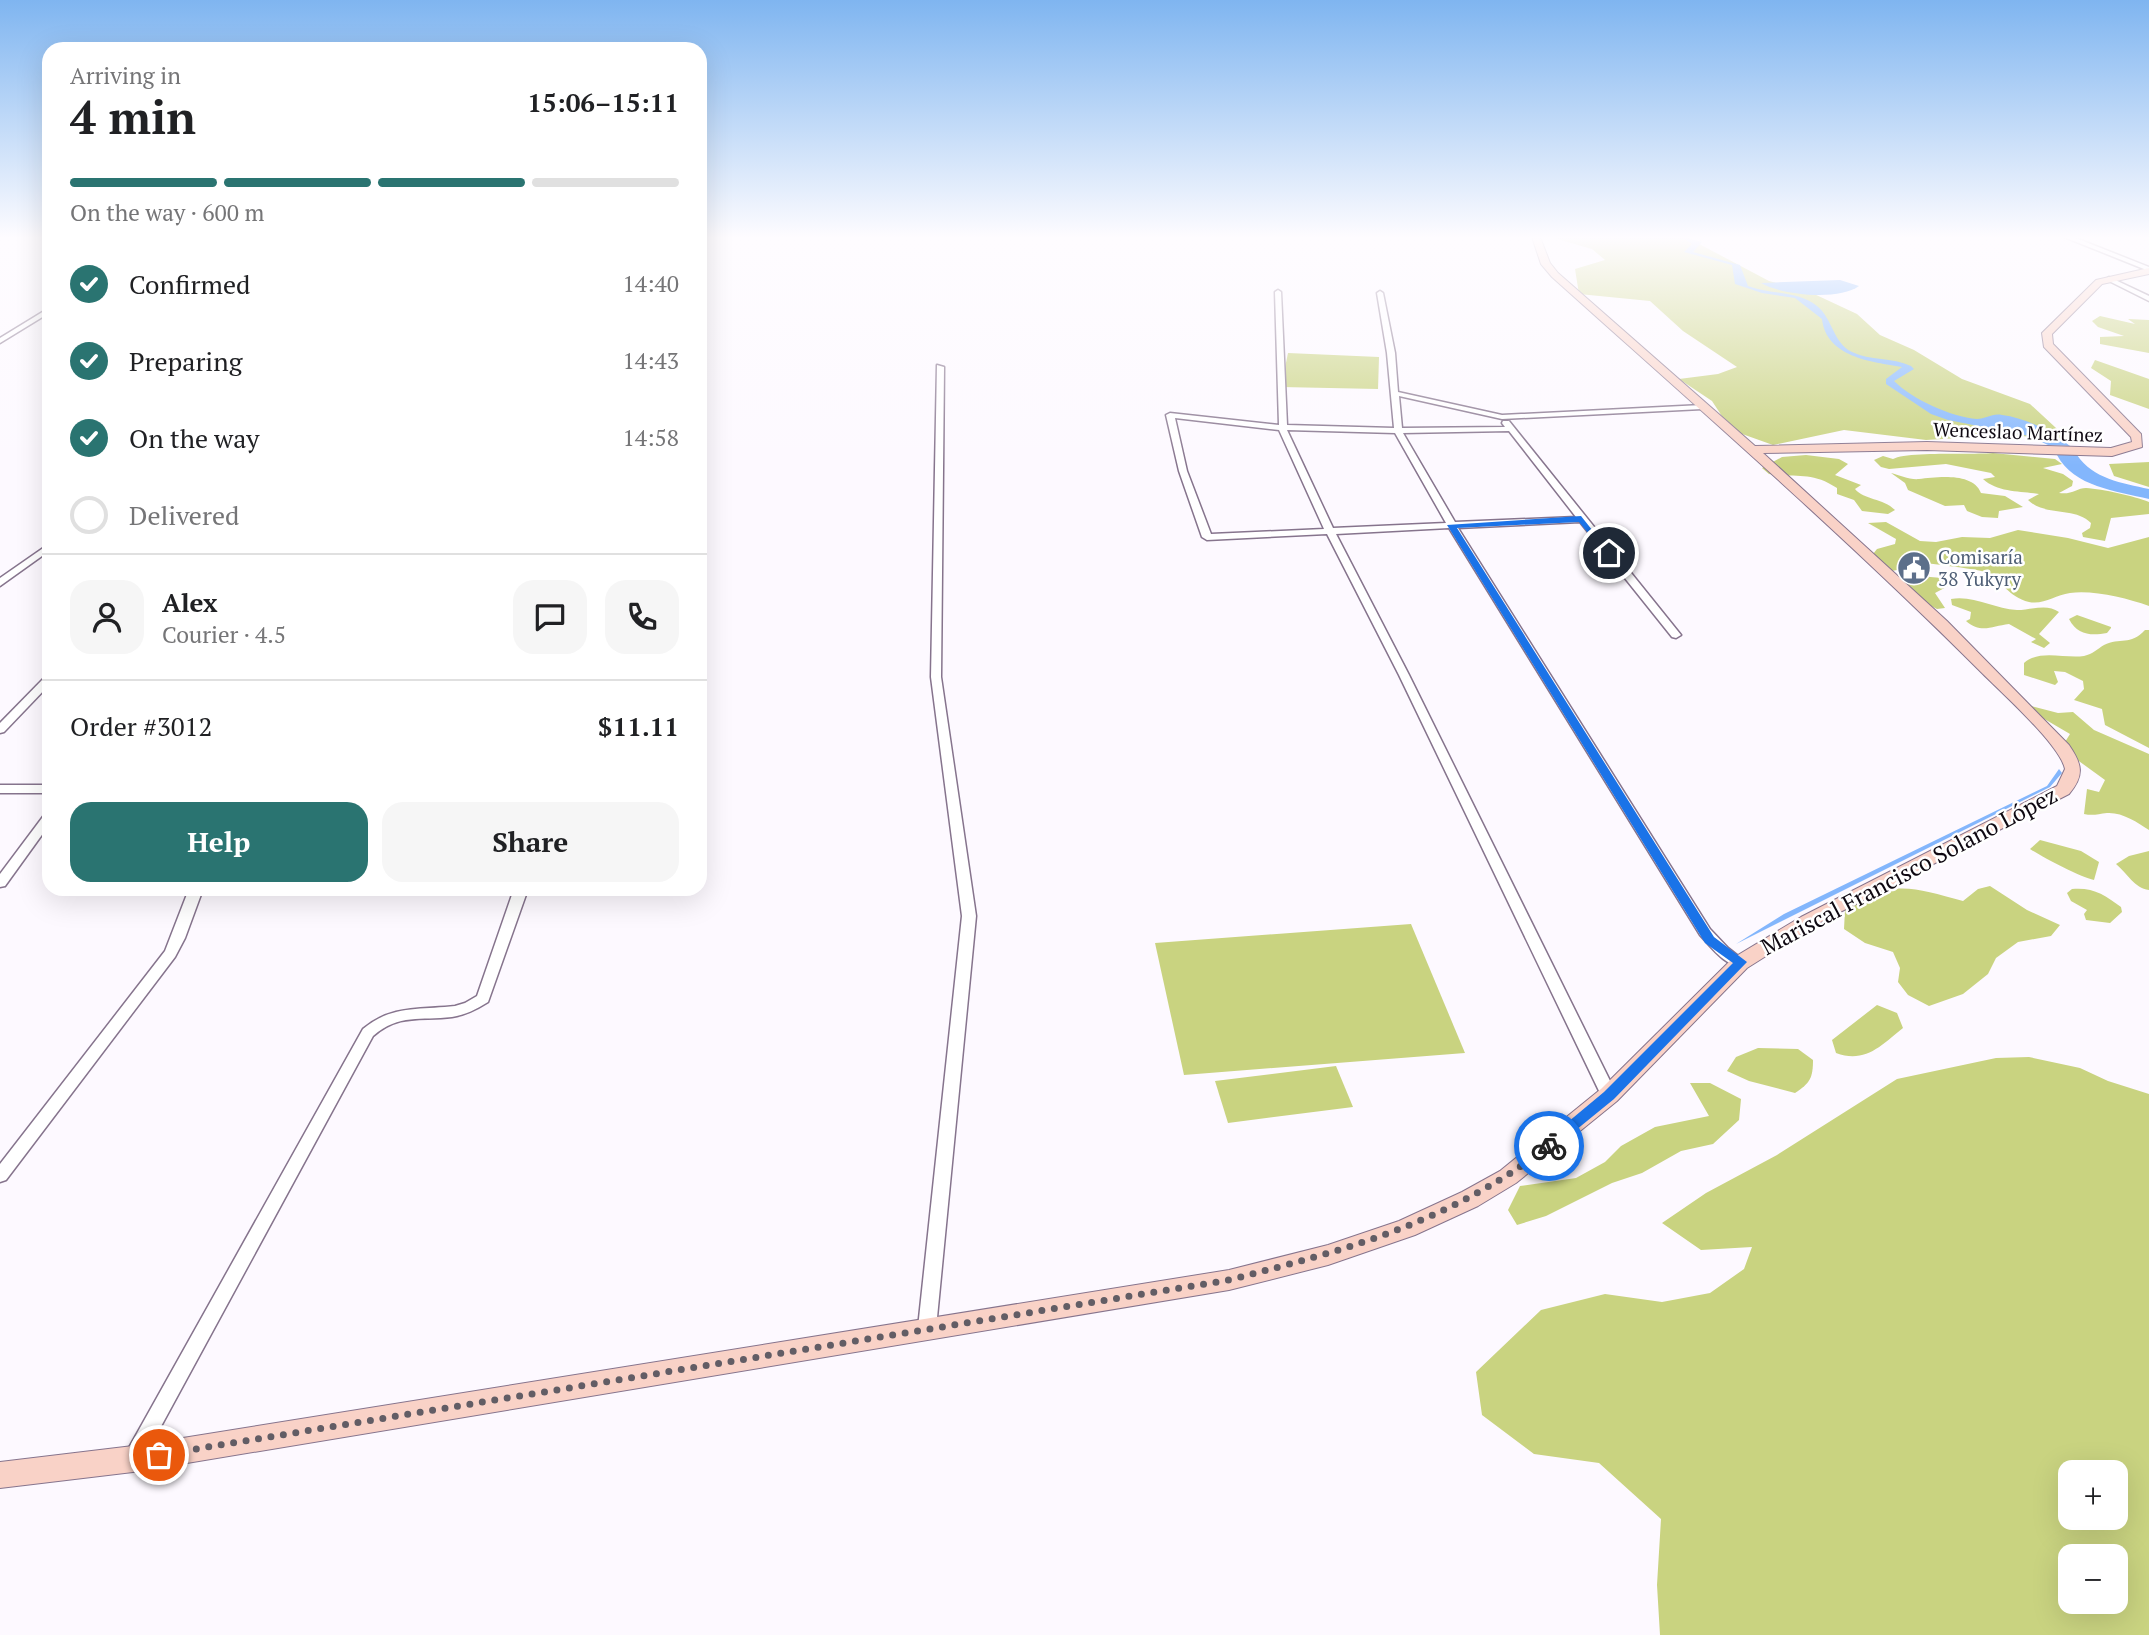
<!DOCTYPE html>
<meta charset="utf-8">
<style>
body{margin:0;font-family:"PT Serif",serif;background:#f6f6f6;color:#202124;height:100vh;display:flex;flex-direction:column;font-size:26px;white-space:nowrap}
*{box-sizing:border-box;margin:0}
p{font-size:23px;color:#757577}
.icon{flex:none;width:38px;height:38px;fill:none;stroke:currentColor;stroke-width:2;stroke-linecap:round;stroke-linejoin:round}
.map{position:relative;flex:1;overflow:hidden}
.sheet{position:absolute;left:42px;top:42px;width:665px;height:854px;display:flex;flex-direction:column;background:#fff;border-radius:21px;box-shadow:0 7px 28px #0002}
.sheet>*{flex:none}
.controls{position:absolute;left:2058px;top:1460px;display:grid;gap:14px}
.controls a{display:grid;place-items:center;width:70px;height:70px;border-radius:14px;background:#fff;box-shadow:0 7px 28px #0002;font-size:35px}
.pin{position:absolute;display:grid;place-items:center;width:60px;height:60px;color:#fff;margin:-30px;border:4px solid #fff;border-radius:50%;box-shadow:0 2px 7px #0007}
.courier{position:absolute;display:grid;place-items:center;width:70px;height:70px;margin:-35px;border:5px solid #1a73e8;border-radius:50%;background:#fff;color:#222;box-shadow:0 2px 9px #0007}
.overview em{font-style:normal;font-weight:700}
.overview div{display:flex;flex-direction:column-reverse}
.overview{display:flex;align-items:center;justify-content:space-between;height:119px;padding:0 28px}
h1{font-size:46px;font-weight:700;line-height:52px}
.bar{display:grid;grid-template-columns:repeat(4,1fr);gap:10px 7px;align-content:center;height:84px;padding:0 28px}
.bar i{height:9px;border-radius:5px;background:#e0e0e0}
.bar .active{background:#2a7471}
.bar p{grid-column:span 4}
.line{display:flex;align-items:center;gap:18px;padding:0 28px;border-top:2px solid #e0e0e0}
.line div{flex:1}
.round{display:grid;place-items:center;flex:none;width:74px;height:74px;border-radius:21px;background:#f6f6f6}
ol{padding:0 28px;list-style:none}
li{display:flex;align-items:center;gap:21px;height:77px}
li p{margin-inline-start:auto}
li .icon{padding:7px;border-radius:50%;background:#2a7471;color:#fff;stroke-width:4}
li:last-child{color:#757577}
li i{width:38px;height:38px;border:4px solid #e0e0e0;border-radius:50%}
.cta{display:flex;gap:14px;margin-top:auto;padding:14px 28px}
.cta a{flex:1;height:80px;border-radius:21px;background:#2a7471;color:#fff;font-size:28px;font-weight:700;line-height:80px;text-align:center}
.cta a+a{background:#f6f6f6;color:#202124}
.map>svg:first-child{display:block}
.green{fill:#c9d380;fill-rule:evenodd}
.water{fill:#83b6fc}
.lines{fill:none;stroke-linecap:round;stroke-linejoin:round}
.stream{stroke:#83b6fc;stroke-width:2.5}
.street-casing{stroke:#86748d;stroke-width:3}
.secondary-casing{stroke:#86748d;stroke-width:2}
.street{fill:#fff;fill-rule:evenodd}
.secondary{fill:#f9d2c7;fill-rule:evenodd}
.route{fill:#1a73e8}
.done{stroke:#625d65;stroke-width:7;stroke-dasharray:0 12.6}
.labels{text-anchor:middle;stroke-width:5;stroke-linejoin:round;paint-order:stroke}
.far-street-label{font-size:19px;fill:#0f0912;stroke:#fff}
.far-service-label{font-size:19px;fill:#4e5e75;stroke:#fff;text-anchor:start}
.street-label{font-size:23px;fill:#0f0912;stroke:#fff}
</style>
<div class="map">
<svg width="2149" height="1635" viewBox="0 0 2149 1635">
<rect width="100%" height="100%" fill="#fdf9ff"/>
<g class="green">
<path d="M1550 237H1686L1769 281 1812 293 1857 314 1880 335 1914 350 1962 379 2030 404 2069 440 2009 435 1926 440 1844 430 1773 445 1731 430 1712 401 1679 379 1718 374 1737 367 1683 331 1650 301 1579 294 1575 269 1605 260 1592 249Z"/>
<path d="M2100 316 2135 324 2128 319 2149 320V353L2100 344V337L2124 336 2098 327 2092 321Z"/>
<path d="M1288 353 1379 357 1378 389 1281 387Z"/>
<path d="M2095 360 2149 379V409L2110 395 2111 381 2091 368Z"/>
<path d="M1993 453 2055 459 2062 464 2043 468 2063 474 2073 481 2072 486 2059 493C2072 495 2077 488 2086 488 2103 489 2134 496 2149 502V514L2111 518 2105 541 2083 537 2082 533 2090 528 2091 523C2074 506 2045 517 2028 500L2039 494C2022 491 1998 493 1983 479L1995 477 1991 473 1946 464 1889 469 1881 467 1874 460 1883 456 1893 459C1907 451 1971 455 1993 453Z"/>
<path d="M1806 455 1839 459 1848 464 1835 475 1861 485 1855 489C1864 500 1883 498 1895 510L1888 514 1862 511 1854 500 1837 494V488C1811 471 1797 478 1769 474L1762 468 1782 457Z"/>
<path d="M2149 462V487L2114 476 2109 464Z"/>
<path d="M1891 473C1899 475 1910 480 1919 479 1937 477 1973 472 1981 493L2005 496 2023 507 1999 511 1998 518 1982 517 1967 511 1964 505 1945 506 1908 490 1905 483Z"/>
<path d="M1886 522 1920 541 1936 542 1962 537 1990 538 2018 530 2068 538 2108 548 2149 537V606C2126 598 2094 590 2070 593 2055 595 2044 605 2029 602 2008 597 2002 580 1985 572 1978 569 1907 560 1902 562L1904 569 1891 571 1873 554 1877 549 1895 544 1896 539 1868 523Z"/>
<path d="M1919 576 1942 578 1952 584 1935 593 1945 608 1937 609 1898 589 1903 581Z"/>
<path d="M1951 599C1974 595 1994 609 2017 610 2031 610 2047 603 2059 612L2039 634 2050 643 2044 648 2031 642 2036 639 2009 624C1992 626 1981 634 1966 621L1970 619 1971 612 1952 605Z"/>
<path d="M2077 615 2111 627V628L2107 633C2091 636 2077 635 2069 619Z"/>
<path d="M2145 630H2149V748L2105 725 2102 709 2074 700 2084 689 2083 681 2065 672 2054 671 2058 682 2055 685 2024 675V663C2040 649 2065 659 2084 656 2093 654 2097 649 2104 645 2120 637 2130 646 2145 630Z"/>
<path d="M2031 706 2058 713 2073 712 2094 730 2149 754V830C2137 822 2122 812 2107 813 2098 814 2093 816 2084 814L2087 789 2099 792 2105 780 2065 751V742L2070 734 2029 710Z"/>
<path d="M2040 840 2081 851 2099 862 2094 880C2080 877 2044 858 2030 849Z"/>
<path d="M2149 851V890C2134 888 2128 874 2116 864L2129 856Z"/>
<path d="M1990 886 2027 910 2060 925 2051 936 2018 942 1996 958 1988 974 1963 994 1929 1006 1908 995 1898 982 1900 968 1893 952 1865 943 1844 929 1845 910C1892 878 1913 888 1963 901L1978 889Z"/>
<path d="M2072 889C2093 887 2105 895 2121 907L2122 912 2110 923 2086 920 2084 914 2087 910 2071 901 2067 893Z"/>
<path d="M1411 924 1465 1053 1184 1075 1155 943Z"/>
<path d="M1877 1005 1897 1013 1903 1028C1882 1045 1865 1064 1836 1053L1832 1040Z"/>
<path d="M1758 1048 1798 1049 1813 1060C1813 1078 1810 1083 1795 1093L1749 1081 1727 1071 1736 1057Z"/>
<path d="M2029 1057 2080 1068 2108 1081 2149 1094V1635H1660L1657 1585 1661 1519 1599 1463 1534 1454 1482 1415 1476 1372 1541 1310 1605 1294 1662 1302 1710 1293 1744 1269 1752 1247 1701 1250 1662 1223 1706 1193 1777 1155 1897 1079 1996 1058ZM2070 1472H2116V1517H2070ZM2070 1556H2116V1601H2070Z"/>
<path d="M1336 1066 1353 1107 1228 1123 1215 1081Z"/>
<path d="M1690 1083H1710L1741 1099 1739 1120 1713 1144 1681 1151 1642 1173 1612 1183 1546 1216 1517 1225 1508 1210 1520 1186 1576 1178 1605 1162 1621 1146 1655 1127 1709 1116Z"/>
</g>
<g class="water">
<path d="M1682 237 1702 242 1693 252 1740 265 1748 286C1771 295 1797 290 1817 306 1833 319 1833 343 1852 352 1870 361 1892 357 1911 366L1914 369 1894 381C1912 399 1951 417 1977 419 1986 419 1992 413 2002 415 2026 418 2051 431 2070 446L2048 445 2029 436 1948 420 1931 414 1886 384V379L1902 367C1872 362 1826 357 1822 319L1795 298 1762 293 1735 284 1732 265 1684 252 1692 244Z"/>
<path d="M1840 280 1859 286C1839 301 1781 295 1761 283Z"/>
<path d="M2057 455H2077C2093 479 2122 483 2149 489V499C2116 491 2074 487 2057 455Z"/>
<path d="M2059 769 2062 773 2050 787 1736 944 1784 914 2047 786Z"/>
</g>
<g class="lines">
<path class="stream" d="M1424 237H1430"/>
<g class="street-casing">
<g id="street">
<path d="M2064 237H2073L2149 267V271Z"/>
<path d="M2109 277 2149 296V301L2107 280 2106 279Z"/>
<path d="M1278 290 1281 292 1287 425 1394 428 1387 353 1377 293 1380 291 1383 293 1395 353 1398 392 1502 415 1702 405 1706 407 1702 409 1502 419 1399 396 1402 428 1505 427 1502 423 1503 421H1509L1681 635 1676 638 1672 637 1580 522 1458 528 1710 929 1728 948 1747 963 1745 966C1727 969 1711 947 1700 935L1449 528 1336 534 1409 675 1617 1095 1614 1099 1609 1101 1604 1099 1601 1095 1399 675 1327 534 1207 540 1202 537 1179 471 1166 415 1170 413 1279 425 1275 292ZM1175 418 1279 430 1324 529 1211 534 1187 471ZM1287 430 1395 433 1446 523 1333 528ZM1509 431 1576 517 1455 522 1403 433Z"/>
<path d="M49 308V313L0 343V338Z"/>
<path d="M937 365 944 367 941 677 976 916 936 1328 933 1333 927 1336 921 1333 918 1328 962 916 931 677Z"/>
<path d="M49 544V551L0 586V578Z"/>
<path d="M49 676V685L4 732 0 733V723L45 677Z"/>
<rect x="0" y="785" width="49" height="8"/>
<path d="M49 813V825L5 886 0 887V874L45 814Z"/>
<path d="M189 889H203L185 938 175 957 6 1180 0 1182V1164L165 951Z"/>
<path d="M514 889H528L488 1002C477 1009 465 1015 452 1017 420 1021 400 1013 373 1036L140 1465 133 1468 126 1465 123 1459 126 1453 363 1029C391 1005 420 1010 455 1006L465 1003 477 996Z"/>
</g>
</g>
<g class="secondary-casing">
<path id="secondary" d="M1532 237H1540L1550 263 1558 273 1755 446 1927 442 2111 448 2132 442 2131 437 2044 347 2042 333 2096 280 2149 268V274L2102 284 2052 334 2053 344 2141 434 2142 447 2112 456 1927 450 1763 453 1947 621 2069 745C2082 764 2085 775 2069 794L1815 925 1747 968 1617 1101 1516 1183 1478 1206 1415 1235 1328 1265 1229 1290 133 1472 0 1488V1462L133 1446 1229 1270 1328 1245 1399 1221 1462 1192 1500 1171 1601 1089 1733 958 1801 917 2057 786 2065 769C2060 745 2002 693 1983 674 1844 535 1698 408 1552 277L1541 264Z"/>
</g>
<use href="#street" class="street"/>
<use href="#secondary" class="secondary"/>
</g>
<linearGradient id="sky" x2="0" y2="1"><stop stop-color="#7fb5f0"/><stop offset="0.51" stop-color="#fefcff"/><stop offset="1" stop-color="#fefcff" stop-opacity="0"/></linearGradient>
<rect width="2149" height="466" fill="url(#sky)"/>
<path class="route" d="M1581 516 1612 555H1606L1579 522 1457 528 1714 937 1747 962 1614 1099 1549 1152 1544 1150V1142L1604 1092 1733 963 1705 943 1447 525Z"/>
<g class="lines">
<path class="done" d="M159 1455 1229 1280C1349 1249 1448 1223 1549 1146"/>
</g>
<defs>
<g id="civic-disc" transform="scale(1.75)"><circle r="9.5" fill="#5c6f8a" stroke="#fff"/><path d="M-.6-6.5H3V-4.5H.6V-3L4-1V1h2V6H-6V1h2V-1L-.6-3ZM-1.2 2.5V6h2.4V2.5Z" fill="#fff"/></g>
</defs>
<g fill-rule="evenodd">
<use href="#civic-disc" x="1914" y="568"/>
</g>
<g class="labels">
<g class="far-street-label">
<text transform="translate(2018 432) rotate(2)" y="7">Wenceslao Martínez</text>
</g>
<g class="far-service-label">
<text x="1938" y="564">Comisaría<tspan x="1938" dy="22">38 Yukyry</tspan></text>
</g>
<g class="street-label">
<text transform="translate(1909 871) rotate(-28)" y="8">Mariscal Francisco Solano López</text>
</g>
</g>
</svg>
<div class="controls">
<a>+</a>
<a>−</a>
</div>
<div class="pin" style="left:159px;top:1455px;background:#ea580c"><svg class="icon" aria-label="bag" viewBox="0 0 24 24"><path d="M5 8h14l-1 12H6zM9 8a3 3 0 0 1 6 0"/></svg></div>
<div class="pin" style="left:1609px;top:553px;background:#1f2937"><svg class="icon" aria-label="home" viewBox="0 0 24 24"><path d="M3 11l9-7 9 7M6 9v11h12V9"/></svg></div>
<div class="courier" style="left:1549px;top:1146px"><svg class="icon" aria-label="bike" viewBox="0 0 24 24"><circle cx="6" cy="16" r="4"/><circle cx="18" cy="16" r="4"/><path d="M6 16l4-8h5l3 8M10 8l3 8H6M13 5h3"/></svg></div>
<section class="sheet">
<div class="overview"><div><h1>4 min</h1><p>Arriving in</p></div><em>15:06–15:11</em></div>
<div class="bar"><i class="active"></i><i class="active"></i><i class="active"></i><i></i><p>On the way · 600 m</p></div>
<ol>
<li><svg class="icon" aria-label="check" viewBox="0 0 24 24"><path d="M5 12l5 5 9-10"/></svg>Confirmed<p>14:40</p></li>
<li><svg class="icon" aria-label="check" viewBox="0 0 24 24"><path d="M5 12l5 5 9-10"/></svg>Preparing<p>14:43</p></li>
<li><svg class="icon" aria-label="check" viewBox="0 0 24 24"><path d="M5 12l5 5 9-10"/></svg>On the way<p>14:58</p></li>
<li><i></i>Delivered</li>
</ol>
<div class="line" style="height:126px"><a class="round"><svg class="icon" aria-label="person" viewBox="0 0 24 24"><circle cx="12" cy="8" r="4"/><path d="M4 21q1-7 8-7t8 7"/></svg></a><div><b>Alex</b><p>Courier · 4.5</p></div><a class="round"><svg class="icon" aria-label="chat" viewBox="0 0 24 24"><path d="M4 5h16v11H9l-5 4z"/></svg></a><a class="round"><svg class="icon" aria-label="phone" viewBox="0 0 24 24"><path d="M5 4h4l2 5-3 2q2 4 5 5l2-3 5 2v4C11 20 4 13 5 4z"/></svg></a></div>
<div class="line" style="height:91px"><div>Order #3012</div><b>$11.11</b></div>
<div class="cta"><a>Help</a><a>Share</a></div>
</section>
</div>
